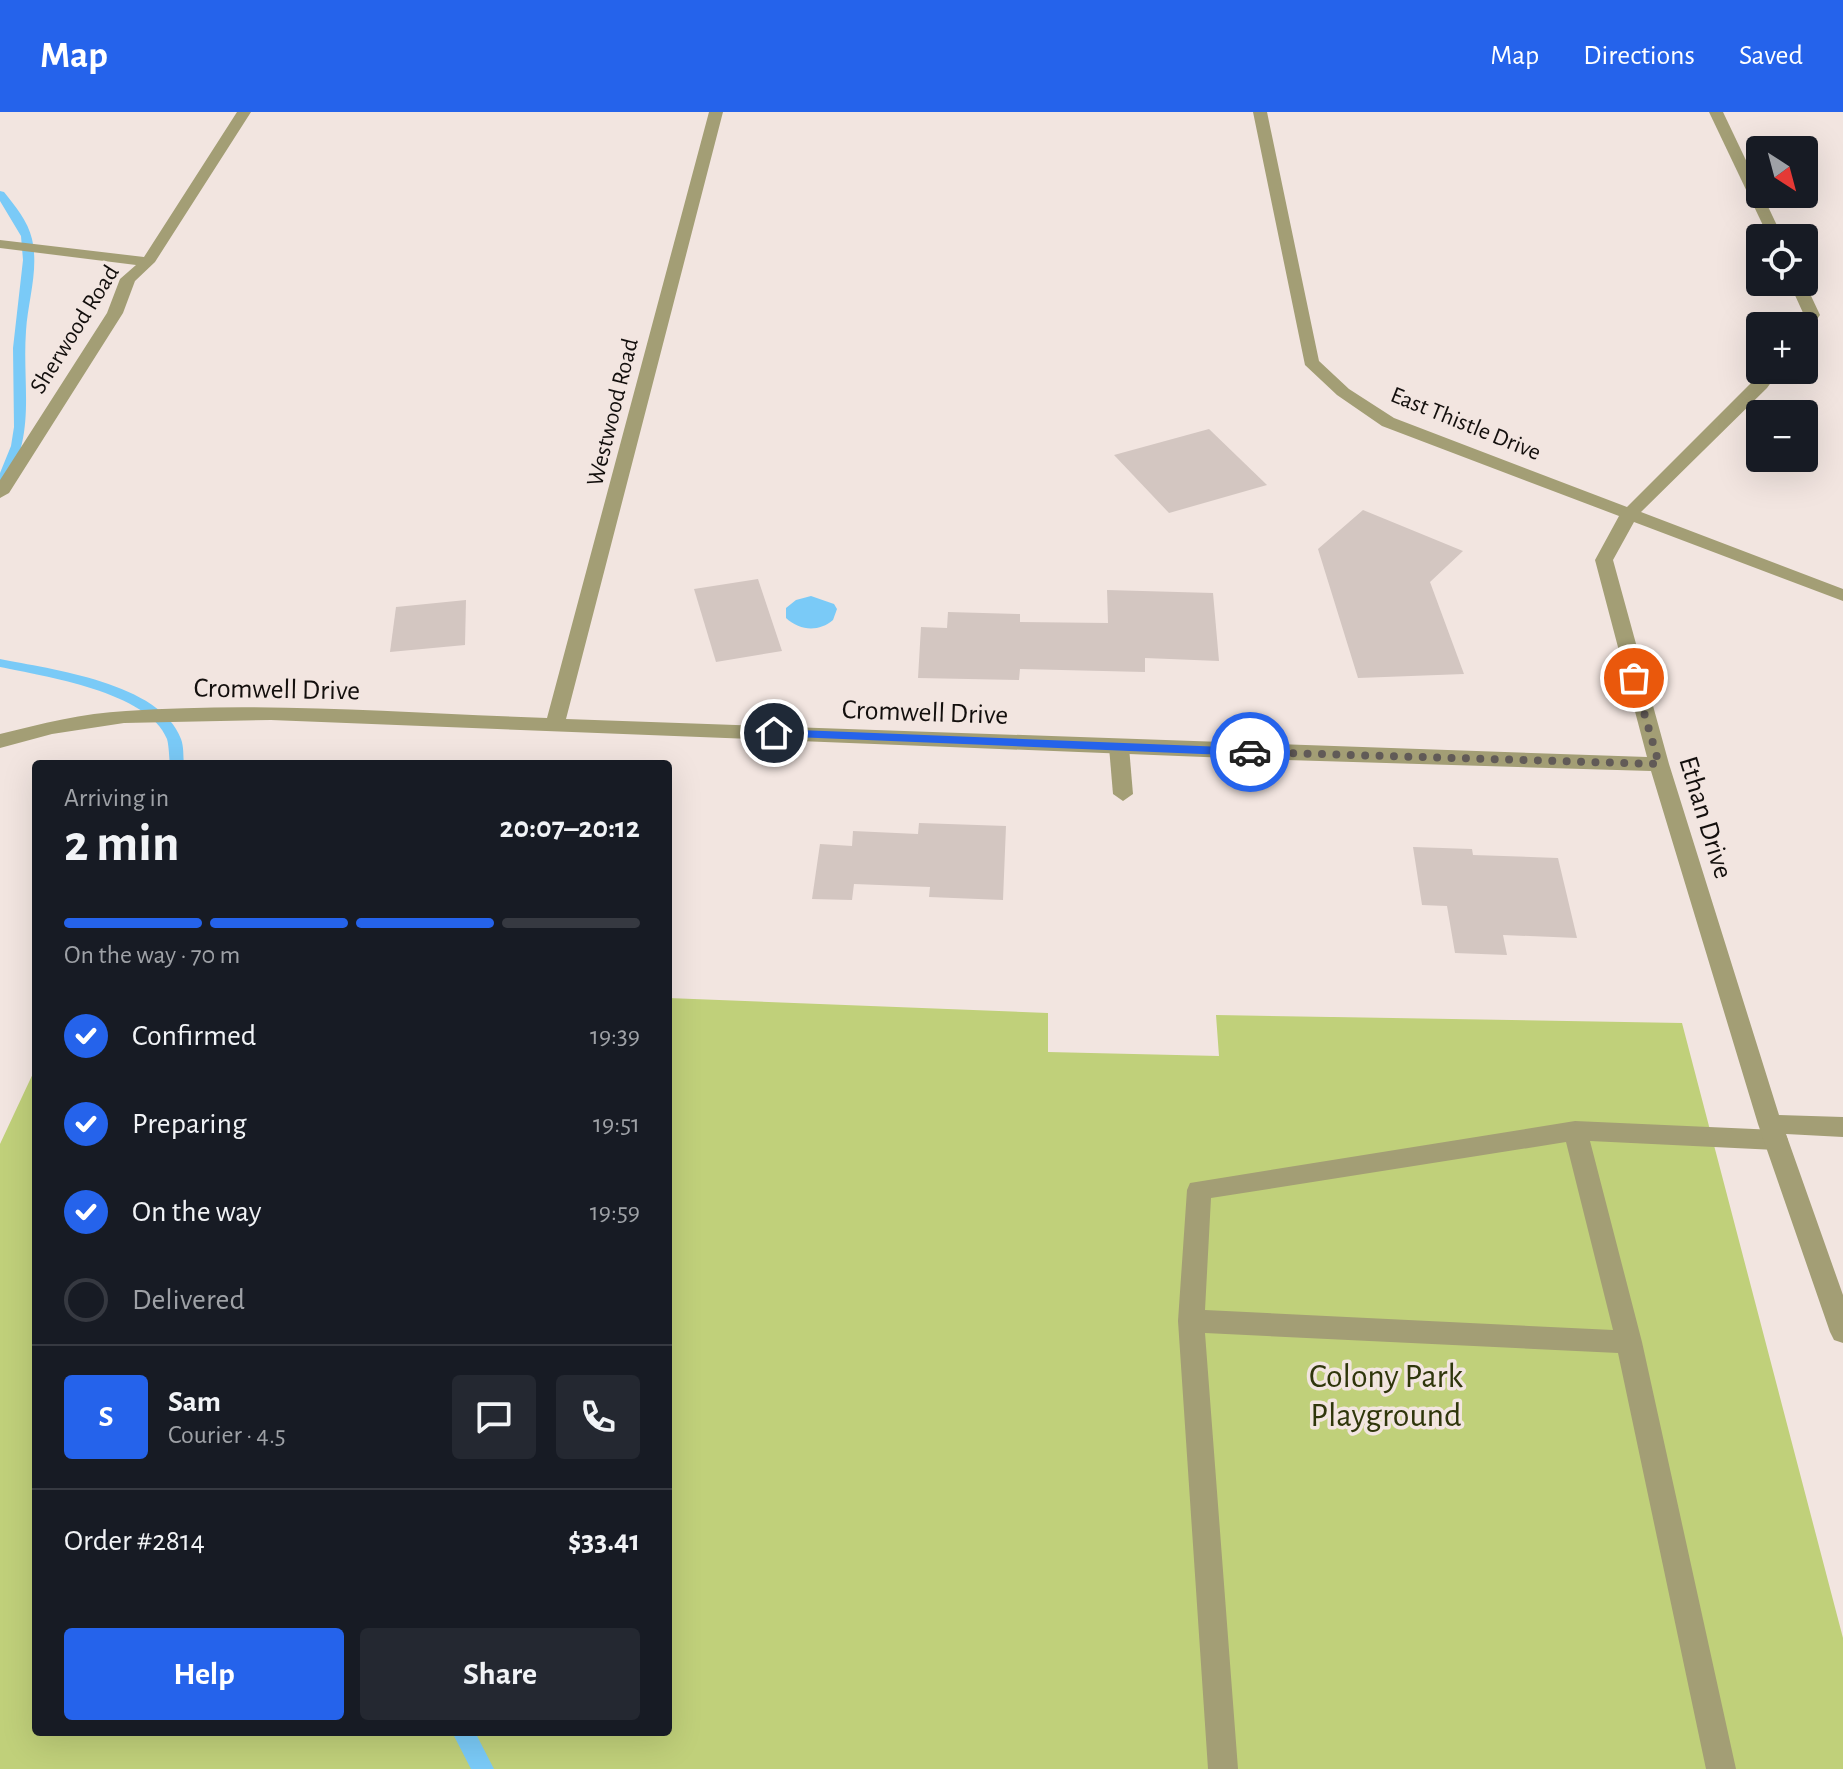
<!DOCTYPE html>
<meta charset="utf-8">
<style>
body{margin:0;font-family:"Alegreya Sans",sans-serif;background:#242831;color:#f1f3f6;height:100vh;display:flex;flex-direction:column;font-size:30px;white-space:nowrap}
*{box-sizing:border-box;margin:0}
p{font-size:26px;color:#9ea1a6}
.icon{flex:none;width:44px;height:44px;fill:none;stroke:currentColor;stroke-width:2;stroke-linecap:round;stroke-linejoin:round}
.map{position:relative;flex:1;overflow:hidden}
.drawer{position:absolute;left:32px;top:648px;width:640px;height:976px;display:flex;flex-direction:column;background:#171b24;border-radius:8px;box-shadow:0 8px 32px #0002}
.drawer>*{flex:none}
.needle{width:52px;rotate:144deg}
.tools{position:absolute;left:1746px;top:24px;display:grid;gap:16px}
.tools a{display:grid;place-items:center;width:72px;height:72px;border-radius:8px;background:#171b24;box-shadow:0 8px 32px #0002;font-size:40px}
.pin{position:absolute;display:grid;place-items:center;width:68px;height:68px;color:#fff;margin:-34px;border:4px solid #fff;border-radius:50%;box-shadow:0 2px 8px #0007}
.courier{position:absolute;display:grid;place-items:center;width:80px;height:80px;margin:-40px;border:6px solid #2563eb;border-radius:50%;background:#fff;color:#222;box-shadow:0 2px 10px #0007}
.overview em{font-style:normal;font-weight:600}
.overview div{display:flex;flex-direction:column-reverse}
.overview{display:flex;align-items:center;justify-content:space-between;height:136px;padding:0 32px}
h1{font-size:52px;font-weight:600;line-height:60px}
.bar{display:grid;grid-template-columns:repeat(4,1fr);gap:12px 8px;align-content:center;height:96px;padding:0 32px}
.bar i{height:10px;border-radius:6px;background:#363941}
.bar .active{background:#2563eb}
.bar p{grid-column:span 4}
.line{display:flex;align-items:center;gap:20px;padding:0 32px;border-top:2px solid #363941}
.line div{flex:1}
.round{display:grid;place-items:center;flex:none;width:84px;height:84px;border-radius:8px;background:#242831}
ol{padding:0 32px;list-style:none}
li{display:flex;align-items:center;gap:24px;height:88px}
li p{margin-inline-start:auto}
li .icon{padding:8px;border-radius:50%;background:#2563eb;color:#fff;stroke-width:4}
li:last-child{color:#9ea1a6}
li i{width:44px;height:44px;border:4px solid #363941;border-radius:50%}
.cta{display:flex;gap:16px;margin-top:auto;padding:16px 32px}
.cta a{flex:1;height:92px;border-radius:8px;background:#2563eb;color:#fff;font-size:32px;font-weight:600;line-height:92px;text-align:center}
.cta a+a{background:#242831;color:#f1f3f6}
header{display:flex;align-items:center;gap:48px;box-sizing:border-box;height:112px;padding:0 40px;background:#2563eb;color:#fff}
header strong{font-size:38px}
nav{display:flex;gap:44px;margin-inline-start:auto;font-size:28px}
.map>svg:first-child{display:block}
.green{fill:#c0d07a}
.water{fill:#7acaf7}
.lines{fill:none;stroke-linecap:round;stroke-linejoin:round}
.stream{fill:#7acaf7;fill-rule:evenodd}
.building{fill:#d3c6c1}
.service{fill:#a39e75;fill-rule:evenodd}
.minor{fill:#a39e75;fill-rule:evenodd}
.route{fill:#2563eb}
.done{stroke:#615a57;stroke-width:8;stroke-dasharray:0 14.4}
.labels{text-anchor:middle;stroke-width:7;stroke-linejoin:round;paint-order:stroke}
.far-street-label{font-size:24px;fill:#130f0d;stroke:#f2e5e0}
.street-label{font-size:28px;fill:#130f0d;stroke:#f2e5e0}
.near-park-label{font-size:34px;fill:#2f360b;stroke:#f2e5e0}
</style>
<header>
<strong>Map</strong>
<nav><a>Map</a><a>Directions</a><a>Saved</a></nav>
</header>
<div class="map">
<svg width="1843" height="1657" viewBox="0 0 1843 1657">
<rect width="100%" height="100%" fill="#f2e5e0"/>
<path class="green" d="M668 886 1048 901V940L1219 944 1216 903 1682 911 1843 1526V1657H0V1032L36 955V1620H668Z"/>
<path class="water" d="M811 484 834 492 837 497 833 508C819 520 800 519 786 506V496L796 488Z"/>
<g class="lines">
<g class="stream">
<path d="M0 79 4 80C15 94 28 109 32 127 39 158 28 188 26 219 22 276 37 322 4 375L0 376V361L11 334 14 315 13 236 23 148 21 124 0 89Z"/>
<path d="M0 547C50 557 161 571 181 627 184 635 183 644 184 652H170C169 645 169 634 167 627 149 580 43 564 0 555Z"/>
<path d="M452 1620H475L494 1657H471Z"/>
</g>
</g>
<g class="building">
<path d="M1209 317 1267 373 1169 401 1114 343Z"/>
<path d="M1363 398 1463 439 1430 470 1464 562 1358 566 1318 437Z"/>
<path d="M758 467 782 539 716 550 694 477Z"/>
<path d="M1107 478 1213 481 1219 549 1145 546V560L1020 557 1019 568 918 566 921 515 947 516 948 500 1020 502V510L1108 511Z"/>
<path d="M466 488 465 533 390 540 396 495Z"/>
<path d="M919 711 1006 714 1003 788 929 785 930 775 854 772 852 788 812 787 820 732 852 734 853 719 918 722Z"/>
<path d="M1413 735 1472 737 1473 743 1558 746 1577 826 1503 823 1507 843 1455 841 1447 794 1422 793Z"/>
</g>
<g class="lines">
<g class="service">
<path d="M1119 628 1129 635 1133 682 1123 689 1113 682 1109 635Z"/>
<path d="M1575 1009 1776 1018 1785 1021 1788 1028 1785 1035 1776 1038 1590 1029 1642 1230 1736 1657H1706L1618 1241 1205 1221 1238 1657H1208L1178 1209 1187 1078 1190 1071ZM1566 1030 1613 1218 1205 1198 1211 1086Z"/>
</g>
<g class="minor">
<path d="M237 0H251L155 150 135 169 123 201 9 381 0 386V368L107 201 120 167 136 153 0 136V128L144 145Z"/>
<path d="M709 0H723L566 607 1647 645 1595 448 1619 404 1382 314 1337 283 1305 253 1253 0H1267L1319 249 1349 277 1394 306 1627 395 1764 258H1780L1767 276 1641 400 1843 477V489L1634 410 1613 448 1669 652 1779 1003 1843 1005V1025L1786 1022 1843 1183V1231L1834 1228 1830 1220 1758 1012 1651 659 1254 647 271 608 124 611 52 622 0 636V622C41 612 83 601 126 599 266 589 407 601 547 606Z"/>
<path d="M1709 0H1723L1783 126H1769Z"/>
<path d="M1804 169 1820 203 1810 217 1804 219V214H1796L1804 203 1789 170Z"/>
</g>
</g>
<path class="route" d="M774 617 1250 636 1256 640 1250 644 770 624V618Z"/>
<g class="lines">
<path class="done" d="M1250 640 1659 652 1634 566"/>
</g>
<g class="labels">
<g class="far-street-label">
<text transform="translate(74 217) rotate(-58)" y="8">Sherwood Road</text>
<text transform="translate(612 300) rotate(-76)" y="8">Westwood Road</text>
<text transform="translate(1466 311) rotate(22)" y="8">East Thistle Drive</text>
</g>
<g class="street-label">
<text transform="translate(277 576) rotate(1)" y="10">Cromwell Drive</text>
<text transform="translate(925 599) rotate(2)" y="10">Cromwell Drive</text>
<text transform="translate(1707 705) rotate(73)" y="10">Ethan Drive</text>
</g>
<g class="near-park-label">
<text x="1386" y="1275">Colony Park<tspan x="1386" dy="39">Playground</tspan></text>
</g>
</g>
</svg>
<div class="tools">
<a><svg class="needle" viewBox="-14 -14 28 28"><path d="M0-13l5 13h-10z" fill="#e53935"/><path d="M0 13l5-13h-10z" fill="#9ea1a6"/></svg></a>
<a><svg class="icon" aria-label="locate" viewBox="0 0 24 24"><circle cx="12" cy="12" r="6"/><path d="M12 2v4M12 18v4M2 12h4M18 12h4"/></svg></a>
<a>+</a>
<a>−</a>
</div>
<div class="pin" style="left:1634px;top:566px;background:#ea580c"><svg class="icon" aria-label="bag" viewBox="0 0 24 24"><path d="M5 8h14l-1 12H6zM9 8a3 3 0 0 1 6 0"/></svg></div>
<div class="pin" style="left:774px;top:621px;background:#1f2937"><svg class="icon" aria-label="home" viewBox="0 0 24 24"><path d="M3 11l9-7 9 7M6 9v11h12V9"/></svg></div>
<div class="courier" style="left:1250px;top:640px"><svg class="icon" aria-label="car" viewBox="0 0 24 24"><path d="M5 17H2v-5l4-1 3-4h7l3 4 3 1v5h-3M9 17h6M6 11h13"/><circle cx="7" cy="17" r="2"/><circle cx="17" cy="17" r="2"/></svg></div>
<section class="drawer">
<div class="overview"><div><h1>2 min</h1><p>Arriving in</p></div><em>20:07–20:12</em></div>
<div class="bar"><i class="active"></i><i class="active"></i><i class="active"></i><i></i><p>On the way · 70 m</p></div>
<ol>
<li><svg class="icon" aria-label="check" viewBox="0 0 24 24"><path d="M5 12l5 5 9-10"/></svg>Confirmed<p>19:39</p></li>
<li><svg class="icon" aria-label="check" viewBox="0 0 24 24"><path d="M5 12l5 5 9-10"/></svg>Preparing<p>19:51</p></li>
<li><svg class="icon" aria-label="check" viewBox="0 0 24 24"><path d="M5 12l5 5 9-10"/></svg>On the way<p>19:59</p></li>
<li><i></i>Delivered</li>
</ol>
<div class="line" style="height:144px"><b class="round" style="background:#2563eb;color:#fff">S</b><div><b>Sam</b><p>Courier · 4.5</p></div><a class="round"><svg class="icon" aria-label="chat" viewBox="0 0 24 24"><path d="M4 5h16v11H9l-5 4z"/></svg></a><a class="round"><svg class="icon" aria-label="phone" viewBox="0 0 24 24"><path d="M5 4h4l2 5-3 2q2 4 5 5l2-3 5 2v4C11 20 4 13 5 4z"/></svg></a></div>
<div class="line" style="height:104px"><div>Order #2814</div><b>$33.41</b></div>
<div class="cta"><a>Help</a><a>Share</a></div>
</section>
</div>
